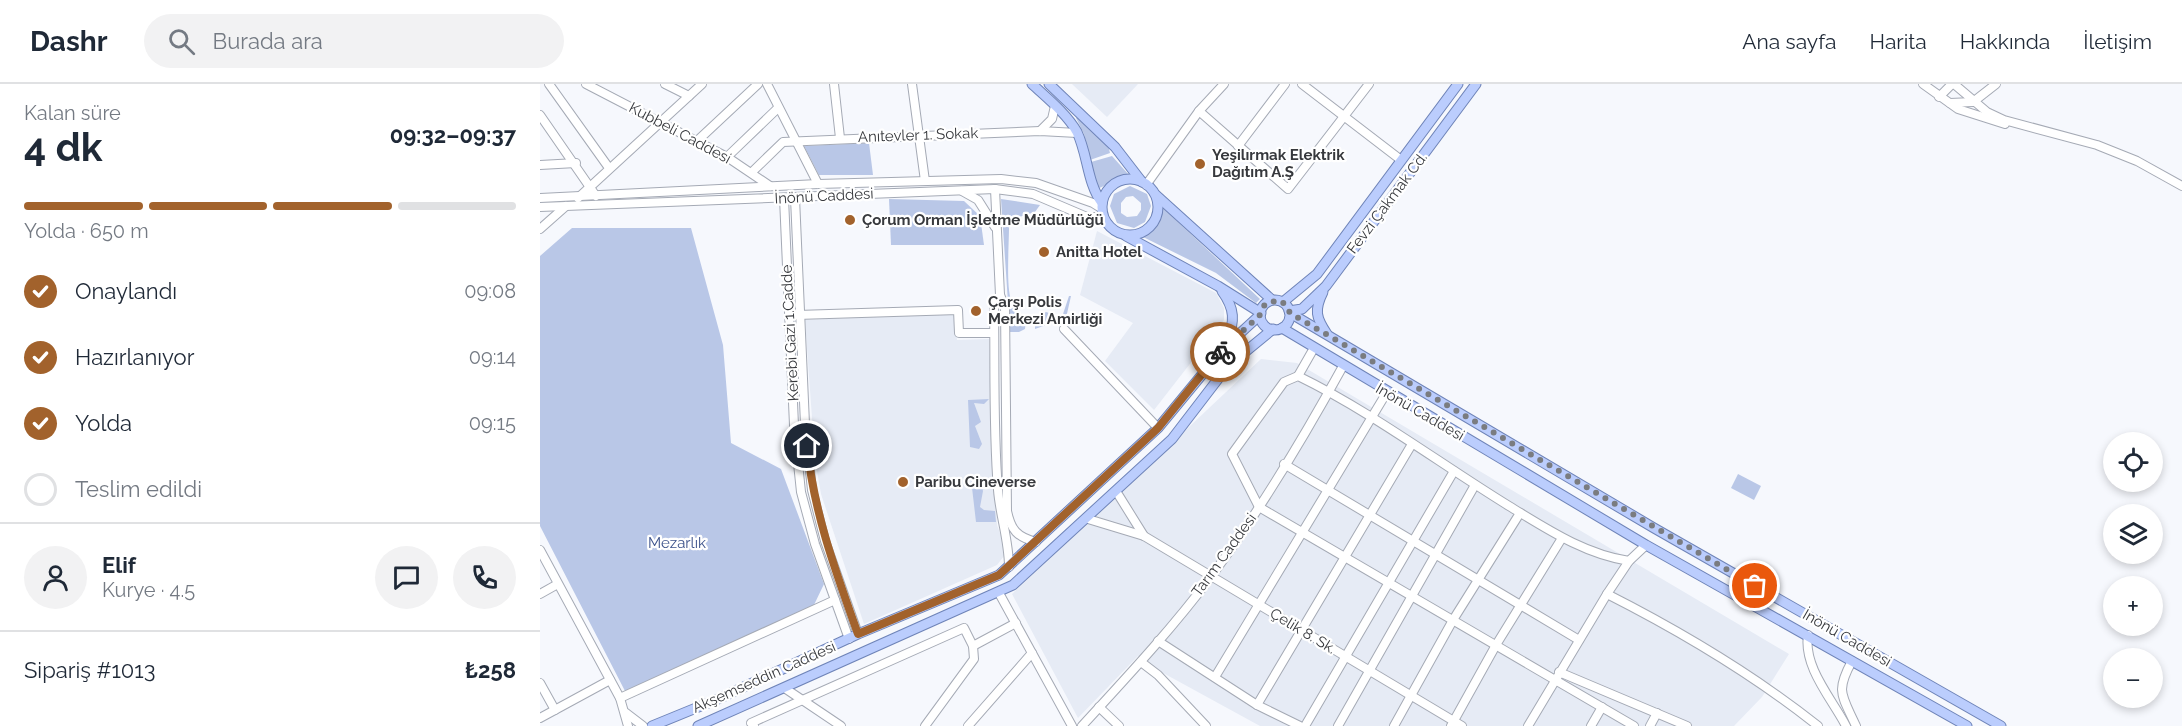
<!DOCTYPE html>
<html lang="tr">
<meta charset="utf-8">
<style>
body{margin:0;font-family:Raleway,sans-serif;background:#f2f2f3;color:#1f2937;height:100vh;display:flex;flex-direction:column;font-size:22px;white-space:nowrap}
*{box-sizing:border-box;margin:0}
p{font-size:20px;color:#747a83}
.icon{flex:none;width:33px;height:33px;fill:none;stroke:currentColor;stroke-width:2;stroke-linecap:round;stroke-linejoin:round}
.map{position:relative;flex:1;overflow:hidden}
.sheet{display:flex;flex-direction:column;background:#fff;width:540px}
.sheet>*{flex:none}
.tools{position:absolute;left:1563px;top:348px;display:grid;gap:12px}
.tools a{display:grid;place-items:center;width:60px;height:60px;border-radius:50%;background:#fff;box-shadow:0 3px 9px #0003;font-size:30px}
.pin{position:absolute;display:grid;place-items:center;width:51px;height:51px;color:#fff;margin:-26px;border:3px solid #fff;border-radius:50%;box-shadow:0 2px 6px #0007}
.courier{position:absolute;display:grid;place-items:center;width:60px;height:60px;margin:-30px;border:4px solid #a2622c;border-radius:50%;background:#fff;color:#222;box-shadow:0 2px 8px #0007}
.overview em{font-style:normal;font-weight:700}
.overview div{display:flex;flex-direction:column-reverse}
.overview{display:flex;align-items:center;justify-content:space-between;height:102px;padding:0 24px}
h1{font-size:39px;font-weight:700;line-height:45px}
.bar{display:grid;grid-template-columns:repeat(4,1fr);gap:9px 6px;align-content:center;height:72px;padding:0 24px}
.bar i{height:8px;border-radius:4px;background:#e0e1e3}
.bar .active{background:#a2622c}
.bar p{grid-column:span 4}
.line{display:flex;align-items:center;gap:15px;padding:0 24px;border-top:2px solid #e0e1e3}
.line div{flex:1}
.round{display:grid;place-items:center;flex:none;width:63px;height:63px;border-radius:32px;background:#f2f2f3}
ol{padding:0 24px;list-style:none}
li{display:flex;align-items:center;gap:18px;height:66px}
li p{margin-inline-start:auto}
li .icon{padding:6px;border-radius:50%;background:#a2622c;color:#fff;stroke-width:4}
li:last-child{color:#747a83}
li i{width:33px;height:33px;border:3px solid #e0e1e3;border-radius:50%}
header{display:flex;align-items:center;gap:36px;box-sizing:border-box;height:84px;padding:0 30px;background:#fff;border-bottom:2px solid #e0e1e3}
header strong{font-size:28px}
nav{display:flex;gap:33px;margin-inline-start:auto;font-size:21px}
.search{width:420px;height:54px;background:#f2f2f3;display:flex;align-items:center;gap:15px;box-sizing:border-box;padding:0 21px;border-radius:33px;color:#747a83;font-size:22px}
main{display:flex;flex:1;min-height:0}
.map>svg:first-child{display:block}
.built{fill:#e6ebf5}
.green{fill:#b9c7e7;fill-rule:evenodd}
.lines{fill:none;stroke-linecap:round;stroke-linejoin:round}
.minor-casing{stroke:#a5aab5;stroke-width:10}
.major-casing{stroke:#6f84b8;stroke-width:11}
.minor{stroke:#fff;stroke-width:8}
.major{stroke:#bbcdfd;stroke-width:9}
.done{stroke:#7a7c80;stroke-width:6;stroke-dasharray:0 10.8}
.route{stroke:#a2622c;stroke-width:8}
.poi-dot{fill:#a2622c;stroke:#fff;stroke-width:2}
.labels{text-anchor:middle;stroke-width:4.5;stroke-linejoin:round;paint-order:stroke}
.street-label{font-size:15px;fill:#37393d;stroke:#fff}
.poi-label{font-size:15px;font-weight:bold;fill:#37393d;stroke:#fff;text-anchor:start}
.park-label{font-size:15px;fill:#3c528b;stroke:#fff}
</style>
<header>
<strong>Dashr</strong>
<div class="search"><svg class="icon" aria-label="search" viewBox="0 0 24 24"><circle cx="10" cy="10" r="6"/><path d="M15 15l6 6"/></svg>Burada ara</div>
<nav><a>Ana sayfa</a><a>Harita</a><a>Hakkında</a><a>İletişim</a></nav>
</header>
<main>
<section class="sheet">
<div class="overview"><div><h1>4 dk</h1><p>Kalan süre</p></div><em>09:32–09:37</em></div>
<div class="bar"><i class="active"></i><i class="active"></i><i class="active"></i><i></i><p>Yolda · 650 m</p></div>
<ol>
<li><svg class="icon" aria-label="check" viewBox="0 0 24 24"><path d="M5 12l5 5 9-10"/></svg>Onaylandı<p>09:08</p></li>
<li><svg class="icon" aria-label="check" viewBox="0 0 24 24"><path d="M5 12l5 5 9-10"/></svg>Hazırlanıyor<p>09:14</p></li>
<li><svg class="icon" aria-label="check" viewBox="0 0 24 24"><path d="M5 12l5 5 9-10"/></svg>Yolda<p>09:15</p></li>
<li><i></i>Teslim edildi</li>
</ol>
<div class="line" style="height:108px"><a class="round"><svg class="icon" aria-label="person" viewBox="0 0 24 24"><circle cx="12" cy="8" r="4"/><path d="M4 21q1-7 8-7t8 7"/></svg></a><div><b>Elif</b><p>Kurye · 4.5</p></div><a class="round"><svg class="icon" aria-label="chat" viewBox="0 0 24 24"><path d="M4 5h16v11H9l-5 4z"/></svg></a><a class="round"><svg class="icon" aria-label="phone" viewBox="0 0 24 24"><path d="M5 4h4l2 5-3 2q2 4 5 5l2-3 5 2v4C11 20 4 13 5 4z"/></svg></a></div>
<div class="line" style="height:78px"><div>Sipariş #1013</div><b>₺258</b></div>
</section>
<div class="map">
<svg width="1642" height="642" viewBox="0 0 1642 642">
<rect width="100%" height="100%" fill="#f6f8fd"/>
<g class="built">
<path d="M532 0H598L567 33Z"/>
<path d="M557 147 676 209 684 224V236L614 326 565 277 593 239 540 211Z"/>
<path d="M415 229 417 256 449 255 457 441 466 465 464 472 457 481 324 540 281 410 275 376 265 236Z"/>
<path d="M721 275 757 279 1249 570 1222 613 1194 642H720L614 584 598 572 538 634 472 510Z"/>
</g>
<g class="green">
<path d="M538 33 568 61 570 69 550 76 544 50 536 34Z"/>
<path d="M329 59 333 91H279L264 62Z"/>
<path d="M572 72 589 91 557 105 551 78Z"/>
<path d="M590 102 607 110 611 122 605 138 594 144 577 139 570 122 574 110ZM593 112 601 119V126L597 132 587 133 581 129V119L586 113Z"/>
<path d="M349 115 424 117 440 132 444 161H351Z"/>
<path d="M461 115 500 121 495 128 473 135 469 143C469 162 466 200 471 216 474 228 487 230 485 245L479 248H470Z"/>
<path d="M623 124 720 215 716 219 676 189 601 152 619 135Z"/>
<path d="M32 144H151L183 261 191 359 241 385 284 500 273 523 85 607 0 442V172Z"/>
<path d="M529 212H531L526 234 495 245V235L506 228 522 233Z"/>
<path d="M449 315 444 320 434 319 441 338 435 342 442 360 439 365 430 363 428 316Z"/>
<path d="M1198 390 1221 402 1214 416 1191 404Z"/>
<path d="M431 395 440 397 443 407 440 423 444 426 455 427 456 438H436Z"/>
</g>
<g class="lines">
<g class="minor-casing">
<g id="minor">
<path d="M9 0 69 84"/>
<path d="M46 0 187 73 230 102"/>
<path d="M125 0 149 12"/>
<path d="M227 0 278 100"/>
<path d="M294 0 300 54"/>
<path d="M372 0 385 97"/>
<path d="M762 0 861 76"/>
<path d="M1383 0 1418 25 1465 40"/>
<path d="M1414 0 1447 28 1464 36 1557 61 1597 77 1642 102"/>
<path d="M1399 13 1412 0"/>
<path d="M1410 19 1433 18 1456 0"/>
<path d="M659 27 748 105 829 0"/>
<path d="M0 31 56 112"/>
<path d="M500 47 512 35 515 22"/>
<path d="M156 58 218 0"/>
<path d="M698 62 745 0"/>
<path d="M187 73 238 24"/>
<path d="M0 81 36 79"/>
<path d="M212 88 243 58 500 47 537 49"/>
<path d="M606 101 659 27 684 0"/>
<path d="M455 105 460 211 465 223 467 427C471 446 477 453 496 458"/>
<path d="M422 107 438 116 455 143"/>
<path d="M0 114 278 100 461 95 496 99 553 119 561 124"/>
<path d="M38 114 162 0"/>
<path d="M244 114 254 341 261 408 275 460 309 555"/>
<path d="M255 114 265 340 272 406 285 457 318 550"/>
<path d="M0 123 455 105 493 110 547 133H563"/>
<path d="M0 145 26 122"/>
<path d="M460 211 454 221C455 282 453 345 458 406 460 432 469 456 469 483"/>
<path d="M257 231 418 226 419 249H454"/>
<path d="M524 245 618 344"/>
<path d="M758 292 774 264"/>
<path d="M744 380 1039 556"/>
<path d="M576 407 604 452"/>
<path d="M548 435 604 452 922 642"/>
<path d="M0 466 80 614 88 642"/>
<path d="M1089 477C1044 470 1007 445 969 422 899 379 832 328 758 292L744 298 692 370 719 423 1094 642"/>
<path d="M459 509 532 642"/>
<path d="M0 510 16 501"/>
<path d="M1067 510C1140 547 1214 591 1278 642"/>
<path d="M1268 551C1263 583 1292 615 1306 642"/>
<path d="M618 557 717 621 760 642"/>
<path d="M433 562 476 539"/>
<path d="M1312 577C1295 608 1302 611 1316 642"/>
<path d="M601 578 618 591 666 642"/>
<path d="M1019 588 1147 642"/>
<path d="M675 593 847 308"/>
<path d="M0 599 15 626"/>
<path d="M246 605 301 642"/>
<path d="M80 614 295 516"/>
<path d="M717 621 872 360"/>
<path d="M559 623 579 642"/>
<path d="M86 629 103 642"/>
<path d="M0 634 70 596"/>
<path d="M214 642 211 639 424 544 433 562 434 575 385 642"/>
<path d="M428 642 492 569"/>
<path d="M542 642C586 594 631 546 670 494 719 428 763 355 803 282"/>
<path d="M765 642 914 387"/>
<path d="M798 642 935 401"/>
<path d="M854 642 913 536 980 429"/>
<path d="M911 642 956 561 1022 454"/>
<path d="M988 642 1067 510 1089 477 1106 461"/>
<path d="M1051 642 1062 623"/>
<path d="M1110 642 1117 629"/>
</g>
</g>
<g class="major-casing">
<g id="major">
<path d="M492 0C507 14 527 30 537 48 548 71 547 99 562 119"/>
<path d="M509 0 575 63 602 98"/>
<circle cx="590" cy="123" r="28"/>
<path d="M616 111 732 216"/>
<path d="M586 152 678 202 721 229"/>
<path d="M682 207C695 225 695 237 687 257"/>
<path d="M783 208C774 226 776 234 787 250"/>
<circle cx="735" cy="231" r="15"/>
<path d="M743 218 777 190 918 0"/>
<path d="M749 227 762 225 786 202 936 0"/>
<path d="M750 229 1114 444 1461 642"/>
<path d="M742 244 1106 461 1427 642"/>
<path d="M112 642 178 615 318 550 459 491 618 344 684 264 720 231"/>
<path d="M158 642 473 501 632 355 688 282 733 245"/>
</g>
</g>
<use href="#minor" class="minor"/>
<use href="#major" class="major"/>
</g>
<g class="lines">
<path class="done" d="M680 268 720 231 725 220 739 216 746 221 750 229 1215 502"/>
<path class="route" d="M267 362C274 429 295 486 318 550L459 491 618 344 680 268"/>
</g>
<g class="poi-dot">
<circle cx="660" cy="80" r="6"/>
<circle cx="310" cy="136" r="6"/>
<circle cx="504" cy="168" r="6"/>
<circle cx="436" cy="227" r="6"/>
<circle cx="363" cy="398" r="6"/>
</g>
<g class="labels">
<g class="street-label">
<text transform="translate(140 49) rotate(28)" y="5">Kubbeli Caddesi</text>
<text transform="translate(378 51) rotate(-2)" y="5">Anıtevler 1. Sokak</text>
<text transform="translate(284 112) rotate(-3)" y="5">İnönü Caddesi</text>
<text transform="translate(847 119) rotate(-53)" y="5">Fevzi Çakmak Cd.</text>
<text transform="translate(250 249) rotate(-93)" y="5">Kerebi Gazi 1.Cadde</text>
<text transform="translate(880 328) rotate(30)" y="5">İnönü Caddesi</text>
<text transform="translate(684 471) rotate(-54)" y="5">Tarım Caddesi</text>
<text transform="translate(763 547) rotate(31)" y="5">Çelik 8. Sk.</text>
<text transform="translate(1307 554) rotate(30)" y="5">İnönü Caddesi</text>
<text transform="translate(224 593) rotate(-24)" y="5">Akşemseddin Caddesi</text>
</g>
<g class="poi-label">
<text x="672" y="76">Yeşilırmak Elektrik<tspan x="672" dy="17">Dağıtım A.Ş</tspan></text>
<text x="322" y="141">Çorum Orman İşletme Müdürlüğü</text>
<text x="516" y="173">Anitta Hotel</text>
<text x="448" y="223">Çarşı Polis<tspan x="448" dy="17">Merkezi Amirliği</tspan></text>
<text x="375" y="403">Paribu Cineverse</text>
</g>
<g class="park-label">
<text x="137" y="464">Mezarlık</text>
</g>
</g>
</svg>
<div class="tools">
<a><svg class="icon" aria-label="locate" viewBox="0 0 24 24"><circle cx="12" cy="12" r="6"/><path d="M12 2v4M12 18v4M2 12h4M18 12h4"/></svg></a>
<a><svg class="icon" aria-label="layers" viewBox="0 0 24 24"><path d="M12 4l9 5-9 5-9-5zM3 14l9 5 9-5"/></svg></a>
<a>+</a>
<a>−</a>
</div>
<div class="pin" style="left:1215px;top:502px;background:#ea580c"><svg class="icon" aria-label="bag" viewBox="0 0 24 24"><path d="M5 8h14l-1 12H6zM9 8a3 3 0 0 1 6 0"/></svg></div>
<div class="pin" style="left:267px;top:362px;background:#1f2937"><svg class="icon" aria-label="home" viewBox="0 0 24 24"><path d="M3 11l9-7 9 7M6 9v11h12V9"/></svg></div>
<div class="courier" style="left:680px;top:268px"><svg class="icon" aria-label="bike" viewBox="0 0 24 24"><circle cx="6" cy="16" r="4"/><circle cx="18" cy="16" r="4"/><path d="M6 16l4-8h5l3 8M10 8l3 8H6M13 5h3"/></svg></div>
</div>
</main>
